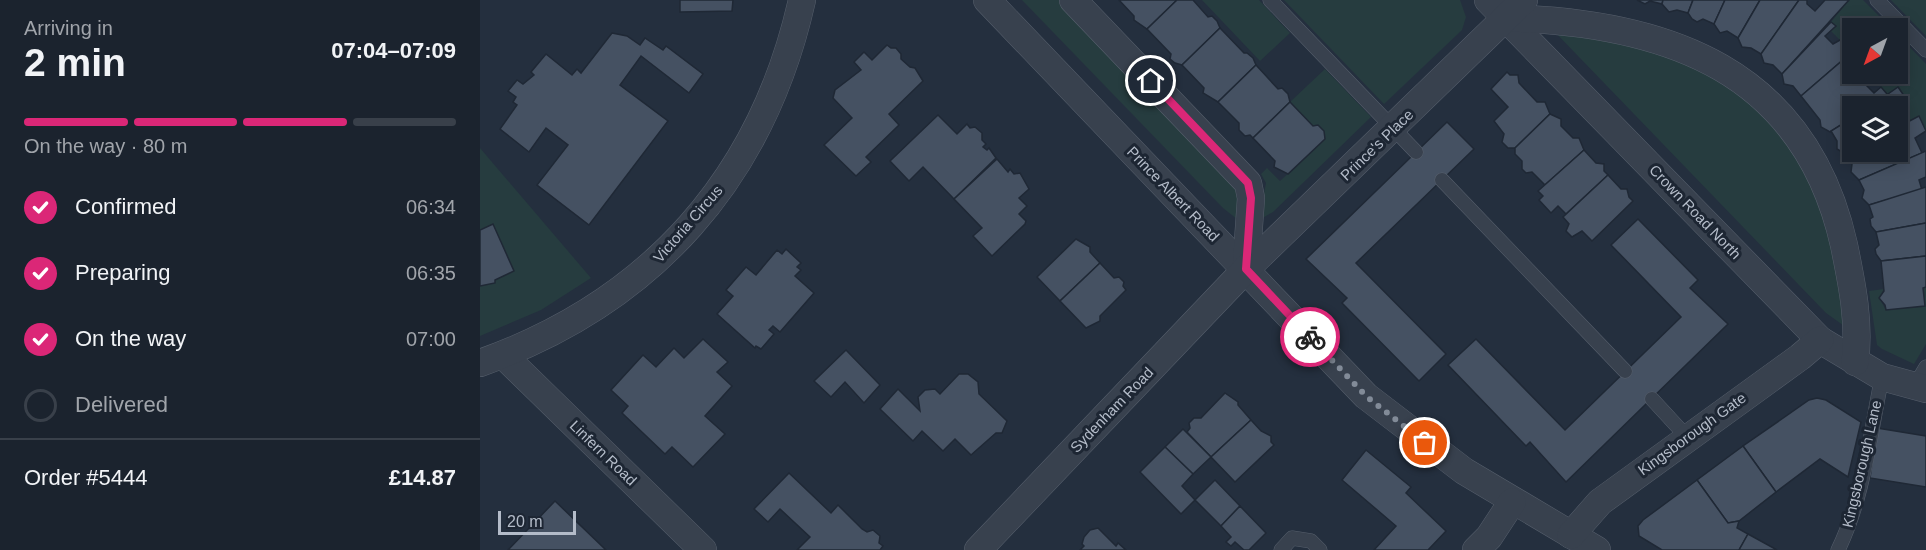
<!DOCTYPE html>
<meta charset="utf-8">
<style>
body{margin:0;font-family:Arial,sans-serif;background:#282f3a;color:#f1f3f6;height:100vh;display:flex;flex-direction:column;font-size:22px;white-space:nowrap}
*{box-sizing:border-box;margin:0}
p{font-size:20px;color:#a0a4aa}
.icon{flex:none;width:33px;height:33px;fill:none;stroke:currentColor;stroke-width:2;stroke-linecap:round;stroke-linejoin:round}
.map{position:relative;flex:1;overflow:hidden}
.sheet{display:flex;flex-direction:column;background:#1b232e;width:480px}
.sheet>*{flex:none}
.needle{width:39px;rotate:221deg}
.controls{position:absolute;left:1362px;top:18px;display:grid;gap:12px}
.controls a{display:grid;place-items:center;width:66px;height:66px;border-radius:0px;background:#1b232e;box-shadow:0 3px 15px #0003,0 0 0 2px #39404a;font-size:30px}
.scale{position:absolute;left:18px;bottom:15px;width:78px;box-sizing:border-box;padding-left:6px;border:3px solid #b4bcc9;border-top:0;font-size:16px;line-height:21px;white-space:nowrap;color:#b4bcc9;-webkit-text-stroke:4px #1d2633;paint-order:stroke}
.pin{position:absolute;display:grid;place-items:center;width:51px;height:51px;color:#fff;margin:-26px;border:3px solid #fff;border-radius:50%;box-shadow:0 2px 6px #0007}
.courier{position:absolute;display:grid;place-items:center;width:60px;height:60px;margin:-30px;border:4px solid #db2777;border-radius:50%;background:#fff;color:#222;box-shadow:0 2px 8px #0007}
.overview em{font-style:normal;font-weight:800}
.overview div{display:flex;flex-direction:column-reverse}
.overview{display:flex;align-items:center;justify-content:space-between;height:102px;padding:0 24px}
h1{font-size:39px;font-weight:800;line-height:45px}
.bar{display:grid;grid-template-columns:repeat(4,1fr);gap:9px 6px;align-content:center;height:72px;padding:0 24px}
.bar i{height:8px;border-radius:4px;background:#39404a}
.bar .active{background:#db2777}
.bar p{grid-column:span 4}
.line{display:flex;align-items:center;gap:15px;padding:0 24px;border-top:2px solid #39404a}
.line div{flex:1}
ol{padding:0 24px;list-style:none}
li{display:flex;align-items:center;gap:18px;height:66px}
li p{margin-inline-start:auto}
li .icon{padding:6px;border-radius:50%;background:#db2777;color:#fff;stroke-width:4}
li:last-child{color:#a0a4aa}
li i{width:33px;height:33px;border:3px solid #39404a;border-radius:50%}
main{display:flex;flex:1;min-height:0}
.map>svg:first-child{display:block}
.green{fill:#263c3f}
.building{fill:#455162;stroke:#1f2835;stroke-width:1.5}
.lines{fill:none;stroke-linecap:round;stroke-linejoin:round}
.lane-casing{stroke:#565f6c;stroke-width:15}
.street-casing{stroke:#565f6c;stroke-width:28}
.lane{stroke:#38414e;stroke-width:14}
.street{stroke:#38414e;stroke-width:27}
.done{stroke:#828b98;stroke-width:6;stroke-dasharray:0 10.8}
.route{stroke:#db2777;stroke-width:8}
.labels{text-anchor:middle;stroke-width:6;stroke-linejoin:round;paint-order:stroke}
.street-label{font-size:15px;fill:#b4bcc9;stroke:#1d2633}
</style>
<main>
<section class="sheet">
<div class="overview"><div><h1>2 min</h1><p>Arriving in</p></div><em>07:04–07:09</em></div>
<div class="bar"><i class="active"></i><i class="active"></i><i class="active"></i><i></i><p>On the way · 80 m</p></div>
<ol>
<li><svg class="icon" aria-label="check" viewBox="0 0 24 24"><path d="M5 12l5 5 9-10"/></svg>Confirmed<p>06:34</p></li>
<li><svg class="icon" aria-label="check" viewBox="0 0 24 24"><path d="M5 12l5 5 9-10"/></svg>Preparing<p>06:35</p></li>
<li><svg class="icon" aria-label="check" viewBox="0 0 24 24"><path d="M5 12l5 5 9-10"/></svg>On the way<p>07:00</p></li>
<li><i></i>Delivered</li>
</ol>
<div class="line" style="height:78px"><div>Order #5444</div><b>£14.87</b></div>
</section>
<div class="map">
<svg width="1446" height="550" viewBox="0 0 1446 550">
<rect width="100%" height="100%" fill="#242f3e"/>
<g class="green">
<path d="M542 0H581L758 187 757 219 743 208Z"/>
<path d="M722 0H779L810 33 780 61Z"/>
<path d="M804 0H980L986 17 982 30 904 104Z"/>
<path d="M1369 0H1383L1411 28H1372V38L1369 35 1361 41 1351 31 1356 26 1351 22Z"/>
<path d="M1411 0H1446V36Z"/>
<path d="M1071 28 1194 53 1275 106 1314 152 1347 217 1367 328 1346 313Z"/>
<path d="M1418 35 1446 64V131L1439 116 1428 121 1418 107 1427 100 1419 87 1407 94 1389 74H1418Z"/>
<path d="M845 69 891 117 793 212 779 220 786 183 781 174 787 168 800 181 845 139 844 131 838 125 833 126 810 102Z"/>
<path d="M0 148 111 278 61 310 0 336Z"/>
<path d="M1446 287V344L1434 364 1402 349 1397 345 1389 291 1404 289 1399 298 1406 310 1445 306 1443 288Z"/>
</g>
<g class="building">
<path d="M200 0H253L252 11 200 12Z"/>
<path d="M639 0H697L667 29 654 20V16Z"/>
<path d="M697 0H713L728 17 732 16 737 21 740 28 702 65 695 63 690 59 691 54 667 29Z"/>
<path d="M1183 0 1182 4 1170 1 1165 4 1157 0Z"/>
<path d="M1183 0H1213L1208 13 1197 10 1189 12 1182 4Z"/>
<path d="M1213 0H1245L1234 24 1223 19 1217 22 1212 19 1208 13Z"/>
<path d="M1245 0H1280L1258 38 1247 31 1240 33 1234 24Z"/>
<path d="M1280 0H1319L1281 54 1271 48 1262 47 1258 38Z"/>
<path d="M1319 0H1327V4L1335 11 1345 0H1369L1302 74 1293 65 1284 63 1281 54Z"/>
<path d="M1351 22 1356 26 1345 36 1353 44 1369 35 1372 38V52L1321 96 1313 86 1304 84 1302 74Z"/>
<path d="M740 28 764 53H767L773 58 776 65 738 102 723 93 724 88 702 65Z"/>
<path d="M132 33 147 36 160 45 165 38 183 50 186 46 223 74 209 93 161 56 140 85 188 121 109 225 57 185 88 145 66 128 49 152 20 129 37 105 33 102 36 97 28 91 37 80 43 84 54 75 51 72 66 54 92 75 97 69 101 73Z"/>
<path d="M407 45 411 48H416L421 54V59L430 67 435 68 443 81 409 114 419 125 386 157 391 162 376 176 344 145 372 118 353 98 355 90 381 70 374 62 384 52 392 60Z"/>
<path d="M1364 59 1372 67V74L1390 75 1383 82 1394 93 1401 87 1407 94 1391 106H1372V118L1350 132 1341 127 1340 120 1321 96Z"/>
<path d="M776 65 798 89 802 88 808 94 810 102 773 138 770 135 765 136 759 130V123L738 102Z"/>
<path d="M1027 72 1030 75H1038L1039 83 1057 102H1065L1070 114 1035 148H1028L1022 142 1024 134 1014 121 1028 107 1011 89Z"/>
<path d="M1418 87 1427 100 1418 107 1428 121 1418 129V106H1391Z"/>
<path d="M810 102 833 126 838 125 844 131 845 139 808 174 794 167 795 161 773 138Z"/>
<path d="M1070 114 1081 119V126L1093 138H1099L1104 150 1065 185 1052 172 1046 173 1042 169V161L1035 154V148Z"/>
<path d="M458 115 477 134 487 124 490 128 495 127 502 133V140L506 144 503 147 507 150 509 148 516 158 474 199 443 167 429 181 410 161Z"/>
<path d="M1439 116 1446 131 1435 138 1442 153 1379 180 1371 172 1372 164 1367 155 1373 152H1418V127Z"/>
<path d="M1372 118 1373 152 1367 155 1357 149V141L1351 131Z"/>
<path d="M967 122 994 149 876 263 966 354 939 381 862 303 867 298 826 259Z"/>
<path d="M1104 150 1116 163 1124 164V171L1128 175 1086 214 1078 206 1071 213 1059 200 1063 196 1058 191Z"/>
<path d="M1446 151V177L1439 180 1442 190 1389 205 1382 198 1384 190 1379 180Z"/>
<path d="M517 159 528 172 530 169 534 174 540 173 549 189 539 198 547 206 539 214 546 221 545 224 512 256 493 236 502 228 474 199Z"/>
<path d="M1128 175 1141 189H1147L1149 197 1153 201 1112 241 1102 231 1092 237 1086 231 1089 224 1083 217Z"/>
<path d="M1446 187V223L1396 232 1391 226 1390 219 1393 217 1389 205Z"/>
<path d="M1158 219 1218 280 1210 288 1248 324 1086 482 1050 442 1046 446 968 365 996 339 1085 430 1201 317 1131 245Z"/>
<path d="M1446 223V256L1401 261 1396 254 1395 249 1399 245 1396 232Z"/>
<path d="M13 224 34 271 15 280V283L0 286V230Z"/>
<path d="M596 239 610 247V252L620 263 580 301 557 277Z"/>
<path d="M306 249 321 263 317 267 321 270 315 276 334 293 300 332 293 326 289 330 294 334 281 349 276 346 275 348 237 314 253 296 246 290 266 267 276 275 297 250 302 254Z"/>
<path d="M1446 256V287L1443 288 1445 306 1406 310 1405 305 1399 298 1404 291 1401 261Z"/>
<path d="M620 263 634 278 639 277 644 282 643 286 646 290 620 316V321L606 328 580 301Z"/>
<path d="M223 339 248 362 237 372 252 386 225 416 245 434 213 467 192 447 185 454 142 413 148 406 131 390 163 355 176 367 194 348 204 358Z"/>
<path d="M366 350 400 385 384 403 365 382 351 397 334 381Z"/>
<path d="M479 374H488L498 382 499 394 527 421 522 433H516L491 455 475 439 463 451 442 431 433 441 400 409 418 389 440 411 438 397 445 390 455 389 460 394Z"/>
<path d="M745 393 758 402V405L771 420 731 457 707 432 710 428 709 423 714 418H721Z"/>
<path d="M1337 398 1346 400 1381 422 1368 477 1340 459 1296 492 1263 446 1329 400Z"/>
<path d="M771 420 781 431 791 436V442L794 445 755 482 731 457Z"/>
<path d="M1397 428 1446 436V487L1390 478Z"/>
<path d="M703 429 731 457 713 474 685 447Z"/>
<path d="M1263 446 1296 492 1259 521 1248 523 1217 480Z"/>
<path d="M685 447 713 474 702 486 715 500 701 514 660 472Z"/>
<path d="M886 450 931 487 926 493 966 531 948 550H894L916 526 862 480Z"/>
<path d="M309 473 351 513 358 505 382 529 387 532 393 530 400 536 399 543 403 546 400 550H317L330 537 300 509 288 522 274 509Z"/>
<path d="M735 480 760 506 741 526 715 500Z"/>
<path d="M1217 480 1248 523 1259 521 1257 528 1268 534 1259 550H1182L1159 536 1158 526 1163 520Z"/>
<path d="M75 501 126 550H28Z"/>
<path d="M760 506 786 533 769 550H764L755 542 751 546 746 542 751 537 741 526Z"/>
<path d="M618 528 636 546 638 543 646 550H600L604 546 602 544 604 537 610 530Z"/>
<path d="M1268 534 1297 550H1259Z"/>
</g>
<g class="lines">
<g class="lane-casing">
<g id="lane">
<path d="M790 0 936 152"/>
<path d="M1397 0 1446 50"/>
<path d="M962 180 1145 371"/>
<path d="M1434 387 1446 367"/>
<path d="M1172 399 1207 437"/>
<path d="M801 550 812 538 831 541 840 550"/>
<path d="M1358 550C1384 497 1390 434 1402 377"/>
</g>
</g>
<g class="street-casing">
<g id="street">
<path d="M507 0 886 396 984 471 1117 550"/>
<path d="M593 0 768 183 771 198 766 269"/>
<path d="M1008 0 1340 340 1402 377 1446 389"/>
<path d="M1025 18C1187 22 1325 70 1364 245 1372 284 1380 322 1375 362"/>
<path d="M23 355 223 550"/>
<path d="M0 363C172 302 282 178 322 0"/>
<path d="M1091 535 1120 502 1320 357 1340 340"/>
<path d="M498 550 766 269 1044 0"/>
<path d="M996 550 1009 537 1032 502"/>
</g>
</g>
<use href="#lane" class="lane"/>
<use href="#street" class="street"/>
</g>
<g class="lines">
<path class="done" d="M830 337 886 396 945 443"/>
<path class="route" d="M671 81 768 183 771 198 766 269 830 337"/>
</g>
<g class="labels">
<g class="street-label">
<text transform="translate(897 145) rotate(-44)" y="5">Prince's Place</text>
<text transform="translate(693 194) rotate(46)" y="5">Prince Albert Road</text>
<text transform="translate(1215 212) rotate(46)" y="5">Crown Road North</text>
<text transform="translate(208 224) rotate(-49)" y="5">Victoria Circus</text>
<text transform="translate(632 410) rotate(-46)" y="5">Sydenham Road</text>
<text transform="translate(1212 434) rotate(-36)" y="5">Kingsborough Gate</text>
<text transform="translate(123 453) rotate(44)" y="5">Linfern Road</text>
<text transform="translate(1382 464) rotate(-77)" y="5">Kingsborough Lane</text>
</g>
</g>
</svg>
<div class="controls">
<a><svg class="needle" viewBox="-14 -14 28 28"><path d="M0-13l5 13h-10z" fill="#e53935"/><path d="M0 13l5-13h-10z" fill="#a0a4aa"/></svg></a>
<a><svg class="icon" aria-label="layers" viewBox="0 0 24 24"><path d="M12 4l9 5-9 5-9-5zM3 14l9 5 9-5"/></svg></a>
</div>
<div class="scale">20 m</div>
<div class="pin" style="left:945px;top:443px;background:#ea580c"><svg class="icon" aria-label="bag" viewBox="0 0 24 24"><path d="M5 8h14l-1 12H6zM9 8a3 3 0 0 1 6 0"/></svg></div>
<div class="pin" style="left:671px;top:81px;background:#1f2937"><svg class="icon" aria-label="home" viewBox="0 0 24 24"><path d="M3 11l9-7 9 7M6 9v11h12V9"/></svg></div>
<div class="courier" style="left:830px;top:337px"><svg class="icon" aria-label="bike" viewBox="0 0 24 24"><circle cx="6" cy="16" r="4"/><circle cx="18" cy="16" r="4"/><path d="M6 16l4-8h5l3 8M10 8l3 8H6M13 5h3"/></svg></div>
</div>
</main>
